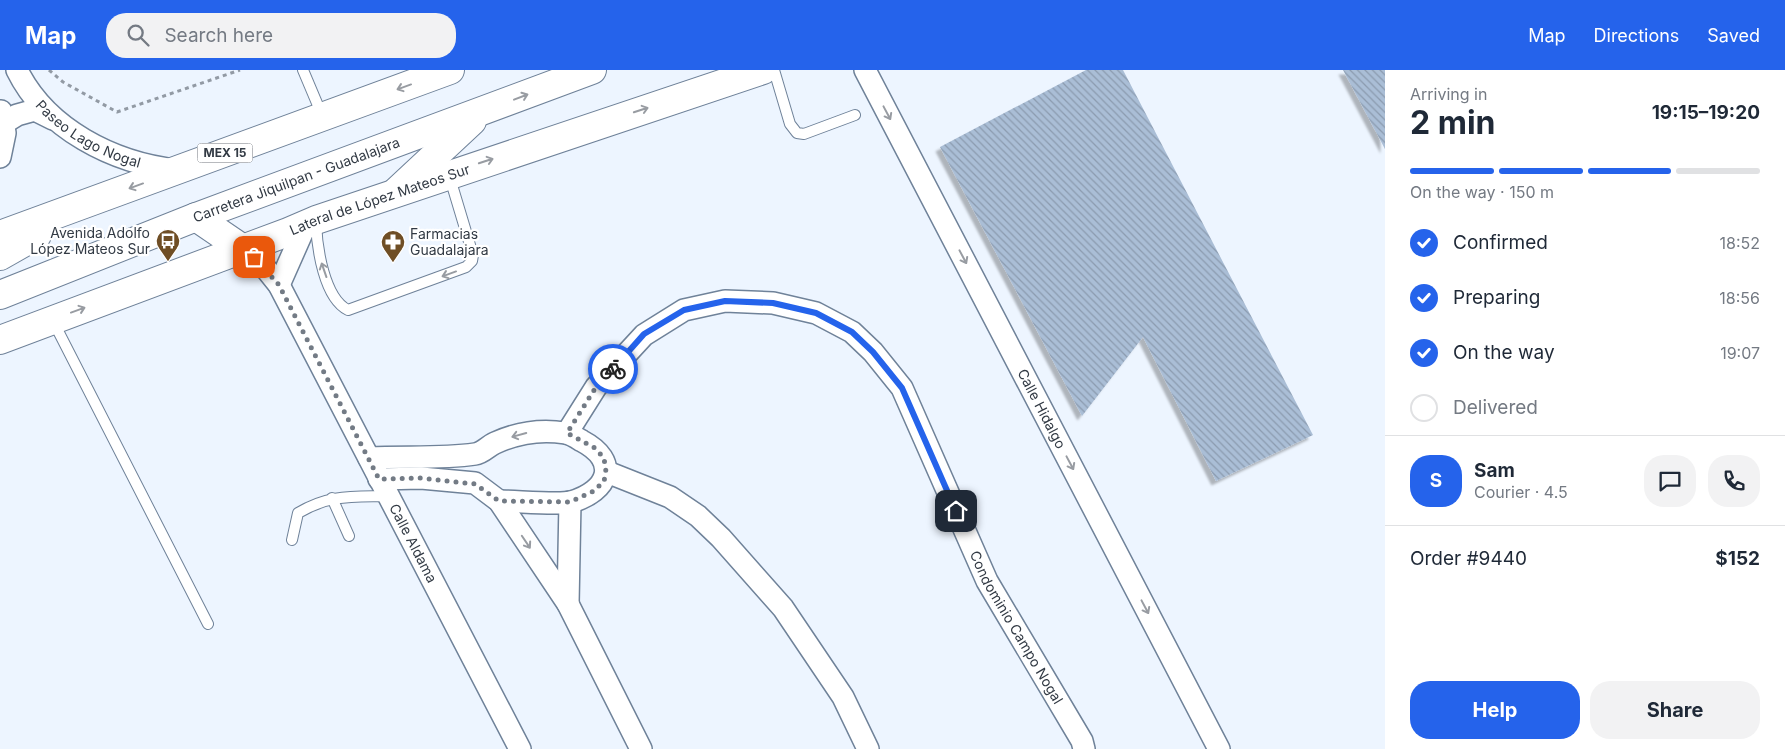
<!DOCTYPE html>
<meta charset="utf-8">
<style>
body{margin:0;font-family:Inter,sans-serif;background:#f2f2f3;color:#1f2937;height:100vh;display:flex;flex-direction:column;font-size:19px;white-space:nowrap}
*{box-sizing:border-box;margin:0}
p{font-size:16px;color:#747a83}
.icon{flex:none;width:28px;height:28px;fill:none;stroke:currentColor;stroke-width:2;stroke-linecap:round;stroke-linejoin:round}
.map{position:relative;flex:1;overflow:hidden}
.sheet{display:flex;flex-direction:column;background:#fff;width:400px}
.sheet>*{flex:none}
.pin{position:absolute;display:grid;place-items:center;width:42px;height:42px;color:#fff;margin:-21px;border-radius:10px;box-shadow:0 2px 8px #0006}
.courier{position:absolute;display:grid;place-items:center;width:50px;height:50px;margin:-25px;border:4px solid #2563eb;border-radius:50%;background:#fff;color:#222;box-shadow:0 1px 6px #0007}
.headline em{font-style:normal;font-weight:700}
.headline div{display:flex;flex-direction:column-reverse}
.headline{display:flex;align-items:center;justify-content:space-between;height:85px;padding:0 25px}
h1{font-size:32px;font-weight:700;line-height:38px}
.bar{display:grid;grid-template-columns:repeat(4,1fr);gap:8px 5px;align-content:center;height:60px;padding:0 25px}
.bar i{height:6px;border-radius:4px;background:#e0e1e3}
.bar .current{background:#2563eb}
.bar p{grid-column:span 4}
.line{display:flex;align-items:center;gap:12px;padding:0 25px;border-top:1px solid #e0e1e3}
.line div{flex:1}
.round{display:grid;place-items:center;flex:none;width:52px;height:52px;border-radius:20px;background:#f2f2f3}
ol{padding:0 25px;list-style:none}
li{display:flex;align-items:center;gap:15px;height:55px}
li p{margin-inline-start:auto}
li .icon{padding:5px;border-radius:50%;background:#2563eb;color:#fff;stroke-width:4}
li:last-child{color:#747a83}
li i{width:28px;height:28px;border:2px solid #e0e1e3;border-radius:50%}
.button{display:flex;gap:10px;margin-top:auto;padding:10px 25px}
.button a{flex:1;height:58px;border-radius:20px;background:#2563eb;color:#fff;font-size:20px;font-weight:700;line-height:58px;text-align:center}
.button a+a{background:#f2f2f3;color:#1f2937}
header{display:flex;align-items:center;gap:30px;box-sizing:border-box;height:70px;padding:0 25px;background:#2563eb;color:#fff}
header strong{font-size:24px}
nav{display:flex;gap:28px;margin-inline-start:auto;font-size:18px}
.search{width:350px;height:45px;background:#f2f2f3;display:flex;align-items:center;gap:12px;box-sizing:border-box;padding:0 18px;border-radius:20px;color:#747a83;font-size:19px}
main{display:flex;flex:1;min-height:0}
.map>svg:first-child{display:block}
.building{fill:url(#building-back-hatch);filter:url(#shadow)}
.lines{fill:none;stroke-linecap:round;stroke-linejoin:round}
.lane-casing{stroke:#6f8299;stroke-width:12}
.street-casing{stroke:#6f8299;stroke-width:24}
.secondary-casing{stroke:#6f8299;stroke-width:30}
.highway-casing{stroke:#6f8299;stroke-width:30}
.path{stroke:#929aa4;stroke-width:3;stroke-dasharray:4 4;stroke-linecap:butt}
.lane{stroke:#fff;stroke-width:10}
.street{stroke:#fff;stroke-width:21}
.secondary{stroke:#fff;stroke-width:28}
.highway{stroke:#fff;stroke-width:28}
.oneway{stroke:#989ca2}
.done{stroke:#737b85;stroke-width:5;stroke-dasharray:0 9}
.route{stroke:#2563eb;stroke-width:6}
.labels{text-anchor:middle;stroke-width:4.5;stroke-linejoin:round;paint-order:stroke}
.shield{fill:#fff;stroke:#70757c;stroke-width:1}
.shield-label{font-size:12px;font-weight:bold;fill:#323a44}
.street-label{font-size:14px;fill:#323a44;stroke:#fff}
.poi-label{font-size:14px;fill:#323a44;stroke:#fff;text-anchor:end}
</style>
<header>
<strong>Map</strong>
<div class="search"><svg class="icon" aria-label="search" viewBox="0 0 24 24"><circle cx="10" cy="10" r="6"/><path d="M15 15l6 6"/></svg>Search here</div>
<nav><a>Map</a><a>Directions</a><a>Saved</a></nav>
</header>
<main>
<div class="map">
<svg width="1385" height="679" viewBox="0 0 1385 679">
<defs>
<pattern id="building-back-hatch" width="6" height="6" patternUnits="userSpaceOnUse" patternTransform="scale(1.25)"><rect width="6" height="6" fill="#aabed6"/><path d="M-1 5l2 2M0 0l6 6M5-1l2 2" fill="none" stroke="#8b9baf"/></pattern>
<filter id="shadow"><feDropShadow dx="-4.5" dy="4.5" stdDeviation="1" flood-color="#0004"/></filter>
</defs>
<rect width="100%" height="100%" fill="#edf5ff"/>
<g class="building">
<path d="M1086 0H1123L1313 365 1216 411 1143 267 1082 346 940 77Z"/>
<path d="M1343 0H1385V79Z"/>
</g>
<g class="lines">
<g class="lane-casing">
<g id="lane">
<path d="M303 0 322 45"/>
<path d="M774 0 790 54 797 63 804 64 855 45"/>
<path d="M316 153C317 178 324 228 348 240L466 197 472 191 473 185 449 105"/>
<path d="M53 251 208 554"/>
<path d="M332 428 349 466"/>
<path d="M292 470 298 443C330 424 353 427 388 426"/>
</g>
</g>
<g class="street-casing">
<g id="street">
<path id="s1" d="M17 0C46 59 113 93 177 100"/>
<path id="s2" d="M865 0 1219 679"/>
<path d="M4 53 17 45 35 40 53 49"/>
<path d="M0 87 5 63 1 41"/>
<path id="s3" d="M243 179 267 200 279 215 520 679"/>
<path d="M279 215 306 154"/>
<path id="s4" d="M567 363 596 317 644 265 684 240 725 231 773 233 816 243 852 262 873 282 902 318 987 511 1082 671 1084 679"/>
<path d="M369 388C404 386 441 389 475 384 483 383 488 376 495 373 517 363 541 359 565 363 571 364 577 368 582 371 620 391 609 421 571 432 558 435 516 431 499 431"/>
<path d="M607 402 670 427 698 446 721 468 783 538 843 627 868 679"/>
<path d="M379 409 421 408 475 413 499 431 568 534 641 679"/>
<path d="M568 534 570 432"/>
</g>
</g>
<g class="secondary-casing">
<g id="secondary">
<path id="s5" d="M0 270 288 162 316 150 763 0"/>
</g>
</g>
<g class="highway-casing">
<g id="highway">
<path d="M397 121 472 51"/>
<path d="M196 147 243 179"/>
<path d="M0 165 450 0"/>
<path d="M0 186 37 165"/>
<path id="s6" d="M0 225 196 147 592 0"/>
</g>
</g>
<path class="path" d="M49 0 63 12 117 42 240 0"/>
<use href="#lane" class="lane"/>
<use href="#street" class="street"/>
<use href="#secondary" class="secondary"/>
<use href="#highway" class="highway"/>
</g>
<defs><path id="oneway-shaft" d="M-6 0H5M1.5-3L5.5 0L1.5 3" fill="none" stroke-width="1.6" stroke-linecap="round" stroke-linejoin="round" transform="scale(1.25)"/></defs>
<g class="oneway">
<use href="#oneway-shaft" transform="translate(404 17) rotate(160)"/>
<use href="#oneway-shaft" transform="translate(521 27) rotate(-21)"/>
<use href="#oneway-shaft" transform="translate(641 40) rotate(-18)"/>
<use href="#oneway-shaft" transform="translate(887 43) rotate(62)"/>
<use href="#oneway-shaft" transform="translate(486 91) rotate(-18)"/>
<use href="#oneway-shaft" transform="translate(136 116) rotate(160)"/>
<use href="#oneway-shaft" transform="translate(963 187) rotate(62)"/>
<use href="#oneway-shaft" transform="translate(324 200) rotate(-109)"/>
<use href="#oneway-shaft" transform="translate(449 204) rotate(160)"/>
<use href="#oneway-shaft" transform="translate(78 240) rotate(-20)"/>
<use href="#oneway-shaft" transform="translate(519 365) rotate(165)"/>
<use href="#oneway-shaft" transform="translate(1070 393) rotate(62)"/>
<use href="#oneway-shaft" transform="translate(526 472) rotate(56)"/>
<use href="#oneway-shaft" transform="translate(1145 537) rotate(62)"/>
</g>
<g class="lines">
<path class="done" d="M254 187 279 215 379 409 421 408 475 414 499 431 570 432 594 421 604 411 606 402 604 388 595 378 567 363 596 317 613 299"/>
<path class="route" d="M613 299 644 264 684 240 725 231 773 233 816 243 852 262 873 282 902 318 956 441"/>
</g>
<defs>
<g id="bus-pin" transform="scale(1.25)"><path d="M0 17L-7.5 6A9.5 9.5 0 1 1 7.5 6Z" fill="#6f4e25" stroke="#fff"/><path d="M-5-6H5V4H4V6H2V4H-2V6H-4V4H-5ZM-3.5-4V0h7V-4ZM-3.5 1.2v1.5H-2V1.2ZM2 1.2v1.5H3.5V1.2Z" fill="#fff"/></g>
<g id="pharmacy-pin" transform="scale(1.25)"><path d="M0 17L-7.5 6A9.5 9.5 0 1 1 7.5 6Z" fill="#6f4e25" stroke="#fff"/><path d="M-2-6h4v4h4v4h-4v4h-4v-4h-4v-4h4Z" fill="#fff"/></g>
</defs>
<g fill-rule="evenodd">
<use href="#bus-pin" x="168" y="171"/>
<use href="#pharmacy-pin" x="393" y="172"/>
</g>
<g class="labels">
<rect class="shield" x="197.5" y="73.5" width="55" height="19" rx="4"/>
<g class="shield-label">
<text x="225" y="87">MEX 15</text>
</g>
<g class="street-label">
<text dy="5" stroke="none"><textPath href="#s1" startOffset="99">Paseo Lago Nogal</textPath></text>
<text dy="5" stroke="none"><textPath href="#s6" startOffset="318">Carretera Jiquilpan - Guadalajara</textPath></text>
<text dy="5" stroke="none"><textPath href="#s5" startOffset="405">Lateral de López Mateos Sur</textPath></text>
<text dy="5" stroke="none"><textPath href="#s2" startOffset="382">Calle Hidalgo</textPath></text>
<text dy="5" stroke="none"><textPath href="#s3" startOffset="342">Calle Aldama</textPath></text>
<text dy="5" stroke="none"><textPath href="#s4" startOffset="688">Condominio Campo Nogal</textPath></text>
</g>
<g class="poi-label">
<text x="150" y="168">Avenida Adolfo<tspan x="150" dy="16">López Mateos Sur</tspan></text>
<text x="410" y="169" text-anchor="start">Farmacias<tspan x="410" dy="16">Guadalajara</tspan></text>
</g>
</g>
</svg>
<div class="pin" style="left:254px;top:187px;background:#ea580c"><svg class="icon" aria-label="bag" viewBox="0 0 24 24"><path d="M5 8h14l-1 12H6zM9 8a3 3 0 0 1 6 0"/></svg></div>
<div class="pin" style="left:956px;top:441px;background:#1f2937"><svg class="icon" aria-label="home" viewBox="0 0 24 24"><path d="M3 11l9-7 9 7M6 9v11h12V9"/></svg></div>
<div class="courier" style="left:613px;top:299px"><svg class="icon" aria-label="bike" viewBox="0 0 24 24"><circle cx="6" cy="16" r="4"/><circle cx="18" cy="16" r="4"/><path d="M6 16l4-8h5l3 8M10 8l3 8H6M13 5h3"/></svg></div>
</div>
<section class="sheet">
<div class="headline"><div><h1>2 min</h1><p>Arriving in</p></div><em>19:15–19:20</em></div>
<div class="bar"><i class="current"></i><i class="current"></i><i class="current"></i><i></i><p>On the way · 150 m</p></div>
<ol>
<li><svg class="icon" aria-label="check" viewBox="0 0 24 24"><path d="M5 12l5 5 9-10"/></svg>Confirmed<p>18:52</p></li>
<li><svg class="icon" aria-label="check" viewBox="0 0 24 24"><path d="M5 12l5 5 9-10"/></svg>Preparing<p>18:56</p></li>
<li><svg class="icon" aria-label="check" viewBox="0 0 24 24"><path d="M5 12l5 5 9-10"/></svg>On the way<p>19:07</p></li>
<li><i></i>Delivered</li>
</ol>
<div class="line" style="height:90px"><b class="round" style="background:#2563eb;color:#fff">S</b><div><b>Sam</b><p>Courier · 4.5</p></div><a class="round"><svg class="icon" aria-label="chat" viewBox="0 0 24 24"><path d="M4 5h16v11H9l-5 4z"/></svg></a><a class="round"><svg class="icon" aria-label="phone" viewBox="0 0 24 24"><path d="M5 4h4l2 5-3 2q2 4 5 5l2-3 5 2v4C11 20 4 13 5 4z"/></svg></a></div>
<div class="line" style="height:65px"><div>Order #9440</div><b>$152</b></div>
<div class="button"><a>Help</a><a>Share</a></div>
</section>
</main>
